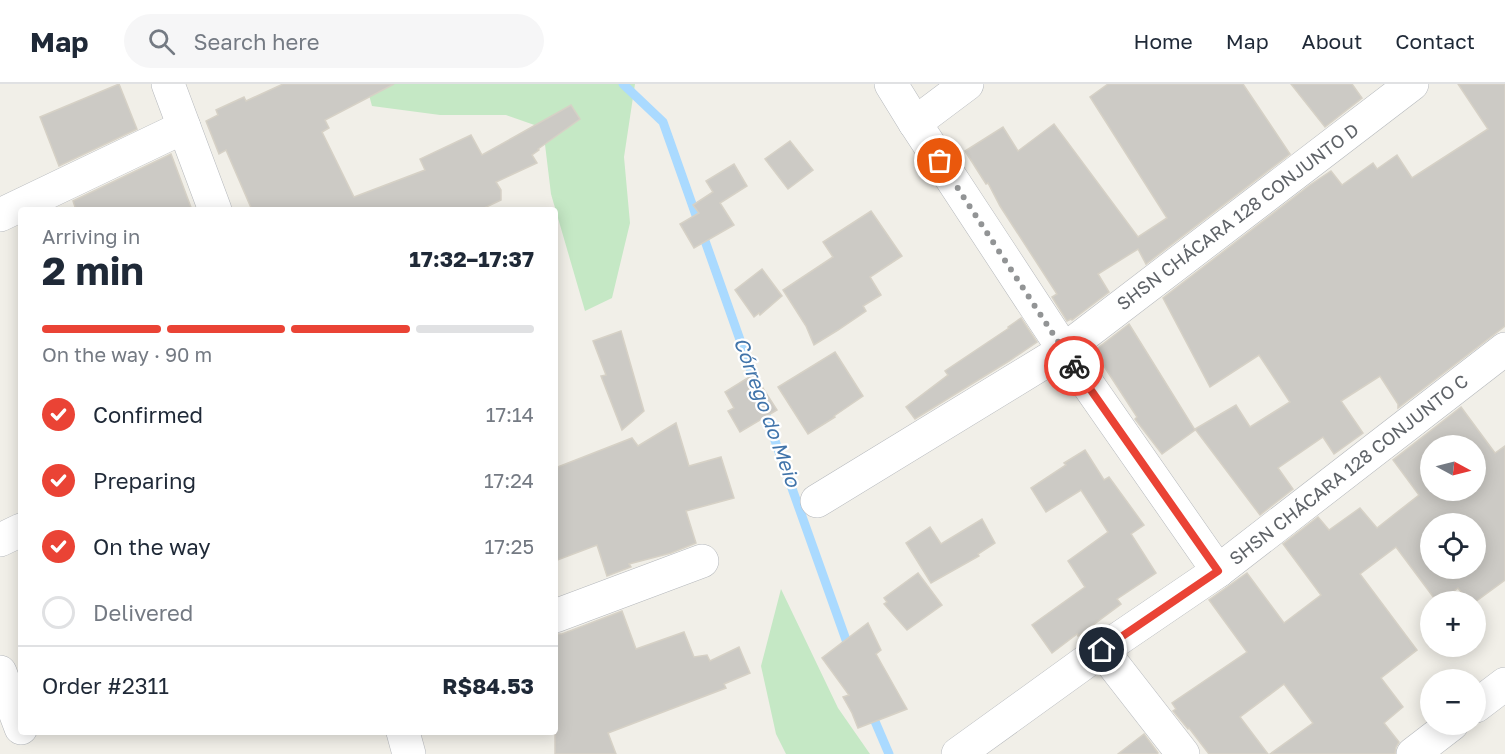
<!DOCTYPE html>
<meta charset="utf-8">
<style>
body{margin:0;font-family:"Golos Text",sans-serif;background:#f6f6f7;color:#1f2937;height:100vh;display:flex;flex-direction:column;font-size:22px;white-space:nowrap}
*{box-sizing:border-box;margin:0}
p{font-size:20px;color:#747a83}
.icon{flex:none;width:33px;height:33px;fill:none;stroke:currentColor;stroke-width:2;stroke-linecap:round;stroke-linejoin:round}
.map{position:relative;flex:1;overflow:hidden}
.panel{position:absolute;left:18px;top:123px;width:540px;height:528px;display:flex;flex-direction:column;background:#fff;border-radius:6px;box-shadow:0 3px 15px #0003}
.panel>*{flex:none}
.needle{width:39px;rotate:97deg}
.tools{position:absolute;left:1420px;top:351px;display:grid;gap:12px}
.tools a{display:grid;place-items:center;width:66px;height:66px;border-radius:50%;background:#fff;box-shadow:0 3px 15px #0003;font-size:30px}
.pin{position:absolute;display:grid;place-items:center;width:51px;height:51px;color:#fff;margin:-26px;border:3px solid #fff;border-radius:50%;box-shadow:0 2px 6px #0007}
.courier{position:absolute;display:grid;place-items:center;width:60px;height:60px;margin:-30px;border:4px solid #ea4335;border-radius:50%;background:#fff;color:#222;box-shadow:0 2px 8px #0007}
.overview em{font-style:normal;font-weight:700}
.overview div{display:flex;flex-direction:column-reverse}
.overview{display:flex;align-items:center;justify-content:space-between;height:102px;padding:0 24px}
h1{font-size:39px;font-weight:700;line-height:45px}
.bar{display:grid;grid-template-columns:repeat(4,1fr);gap:9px 6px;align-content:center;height:72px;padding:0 24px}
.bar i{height:8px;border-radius:4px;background:#e0e1e3}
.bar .current{background:#ea4335}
.bar p{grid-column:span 4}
.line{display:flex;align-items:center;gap:15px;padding:0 24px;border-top:2px solid #e0e1e3}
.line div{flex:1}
ol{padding:0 24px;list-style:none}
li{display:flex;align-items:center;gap:18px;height:66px}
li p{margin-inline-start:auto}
li .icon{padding:6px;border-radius:50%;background:#ea4335;color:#fff;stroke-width:4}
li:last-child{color:#747a83}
li i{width:33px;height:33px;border:3px solid #e0e1e3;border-radius:50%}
header{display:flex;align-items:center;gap:36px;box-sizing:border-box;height:84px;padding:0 30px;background:#fff;border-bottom:2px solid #e0e1e3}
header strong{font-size:28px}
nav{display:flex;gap:33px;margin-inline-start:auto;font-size:21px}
.search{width:420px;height:54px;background:#f6f6f7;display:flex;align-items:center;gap:15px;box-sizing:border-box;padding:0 21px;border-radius:33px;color:#747a83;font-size:22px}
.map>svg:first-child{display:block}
.green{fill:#c5e8c5}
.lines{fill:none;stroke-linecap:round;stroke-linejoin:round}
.stream{stroke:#aadaff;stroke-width:9}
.building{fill:#cccac5;stroke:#d6d1c6;stroke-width:1.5;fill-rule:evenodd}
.minor-casing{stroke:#b5b8bc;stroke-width:34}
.tertiary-casing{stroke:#b5b8bc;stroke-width:34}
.minor{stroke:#fff;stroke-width:33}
.tertiary{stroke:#fff;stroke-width:33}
.done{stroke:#929495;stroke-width:6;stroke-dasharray:0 10.8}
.route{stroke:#ea4335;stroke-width:8}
.labels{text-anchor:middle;stroke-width:4.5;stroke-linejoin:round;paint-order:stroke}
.street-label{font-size:18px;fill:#5f6368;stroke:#fff}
.water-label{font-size:20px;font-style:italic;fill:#4174aa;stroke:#fff}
</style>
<header>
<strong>Map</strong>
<div class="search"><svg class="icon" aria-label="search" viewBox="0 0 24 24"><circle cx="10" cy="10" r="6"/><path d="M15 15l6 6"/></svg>Search here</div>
<nav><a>Home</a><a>Map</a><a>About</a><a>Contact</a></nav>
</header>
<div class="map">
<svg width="1505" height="670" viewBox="0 0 1505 670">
<rect width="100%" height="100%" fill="#f1efe8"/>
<g class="green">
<path d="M366 0H635L624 73 630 139 612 214 585 227 551 110 543 44 506 31H440L372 22Z"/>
<path d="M781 505 838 624 870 670H786L776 650 761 582Z"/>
</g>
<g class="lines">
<g class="stream">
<path d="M623 0 663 38 756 301"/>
<path d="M763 323 850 567"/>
<path d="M871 628 889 670"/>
</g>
</g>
<g class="building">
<path d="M119 0 137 45 59 82 40 33Z"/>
<path d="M283 0H394L325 36 329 44 322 48 354 113 425 86 420 75 471 51 482 71 571 21 580 35 538 65 539 66 532 71 537 79 496 98 501 106V116L480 126H252L226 66 219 70 206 37 218 31 216 26 244 13 246 17Z"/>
<path d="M1108 0H1243L1290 70 1146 180 1138 165 1098 190 1109 208 1072 236 1071 235 1067 237 1052 213 1057 210 1000 122 988 99 986 100 965 67 1003 43 1018 67 1054 40 1138 153 1167 134 1090 13Z"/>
<path d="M1291 0H1352L1362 14 1325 43Z"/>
<path d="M1458 0H1505V242L1398 324V320L1380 292 1341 317 1363 349 1334 370 1323 353 1278 384 1293 405 1260 431 1195 345 1236 321 1250 343 1290 318 1259 271 1210 303 1163 214 1310 101 1331 87 1342 101 1373 79 1377 85 1397 71 1412 94 1488 45Z"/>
<path d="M790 57 813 86 788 105 765 75Z"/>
<path d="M171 70 192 126H76L73 117Z"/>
<path d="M734 80 747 102 720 119 734 141 694 164 680 140 699 129 693 121 713 108 706 97Z"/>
<path d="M871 127 902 172 870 193 881 211 863 222 866 227 838 246 814 261 806 242 783 206 833 173 823 158Z"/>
<path d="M762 185 782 212 760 231 759 229 754 233 735 206Z"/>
<path d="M1021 234 1037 258 1009 277 915 335 906 323 948 291 945 287 1009 244 1008 243Z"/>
<path d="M1129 240 1195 346 1162 370 1135 335 1137 333 1094 267Z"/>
<path d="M621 247 644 327 622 346 601 292 606 291 593 257Z"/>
<path d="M835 268 863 312 834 332 835 333 808 350 778 303Z"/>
<path d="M754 290 777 326 740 348 728 327 734 324 725 308Z"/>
<path d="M1461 323 1495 369 1505 362V496L1475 518H1469L1458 504 1440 518H1437L1396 463 1360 490 1417 566 1381 594 1403 623 1384 639 1399 658 1396 663 1395 670H1270L1313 639 1284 600 1240 633 1268 670H1209L1189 644 1188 645 1173 627 1176 625 1172 619 1247 568 1209 516 1247 489 1284 539 1321 511 1283 460 1318 433 1329 446 1360 424 1377 444 1419 411 1393 376ZM1431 362H1476V406H1431ZM1431 440H1476V484H1431Z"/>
<path d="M676 339 689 382 721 373 734 414 686 427 696 459 671 469 629 480 631 483 607 492 597 461 555 477V384L632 354 638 362Z"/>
<path d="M1085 366 1104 396 1109 393 1144 441 1131 450 1156 489 1117 515 1121 520 1078 552 1077 550 1052 569 1032 541 1085 503 1068 477 1108 448 1081 406 1046 428 1031 404 1066 381 1064 379Z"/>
<path d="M982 435 995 459 978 470 979 472 931 499 906 459 930 443 941 460Z"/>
<path d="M918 489 942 521 907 546 884 520 887 518 884 514Z"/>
<path d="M622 527 636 565 684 548 694 573 707 571 710 577 739 563 750 589 724 600 726 604 608 649 616 670H555V550H562Z"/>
<path d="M868 539 881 566 876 570 907 625 858 644 852 629 843 613 849 611 822 574Z"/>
<path d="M1144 650 1158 669 1157 670H1118Z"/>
</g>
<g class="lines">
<g class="minor-casing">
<g id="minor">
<path d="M891 0 915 39 1064 266 1218 487"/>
<path d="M915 39 967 0"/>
<path d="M0 131 184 43"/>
<path d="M817 417 1064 266 1412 0"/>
<path d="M0 456 21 446"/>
<path d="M555 532 702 477"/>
<path d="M1102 566 1183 670"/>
<path d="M0 588 21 644"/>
<path d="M1476 622 1505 600"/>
<path d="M958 670 1102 566 1218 487 1505 265"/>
<path d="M1413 670 1452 640"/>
</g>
</g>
<g class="tertiary-casing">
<g id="tertiary">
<path d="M168 0 215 126"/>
<path d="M403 648 409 670"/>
</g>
</g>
<use href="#minor" class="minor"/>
<use href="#tertiary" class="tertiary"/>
</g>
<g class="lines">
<path class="done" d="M940 77 1074 282"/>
<path class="route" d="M1074 282 1218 487 1102 566"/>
</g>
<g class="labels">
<g class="street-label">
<text transform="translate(1238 133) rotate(-37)" y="6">SHSN CHÁCARA 128 CONJUNTO D</text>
<text transform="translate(1349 386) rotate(-38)" y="6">SHSN CHÁCARA 128 CONJUNTO C</text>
</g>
<g class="water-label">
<text transform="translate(767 328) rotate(70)" y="7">Córrego do Meio</text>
</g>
</g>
</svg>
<div class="tools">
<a><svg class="needle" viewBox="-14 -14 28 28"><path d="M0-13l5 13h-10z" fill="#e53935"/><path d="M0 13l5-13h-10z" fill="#747a83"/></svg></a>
<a><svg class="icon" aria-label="locate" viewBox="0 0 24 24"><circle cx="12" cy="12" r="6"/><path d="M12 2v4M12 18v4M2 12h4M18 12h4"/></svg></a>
<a>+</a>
<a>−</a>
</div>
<div class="pin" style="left:940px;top:77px;background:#ea580c"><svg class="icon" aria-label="bag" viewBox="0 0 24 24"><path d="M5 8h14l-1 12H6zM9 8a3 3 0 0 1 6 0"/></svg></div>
<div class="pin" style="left:1102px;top:566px;background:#1f2937"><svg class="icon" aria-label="home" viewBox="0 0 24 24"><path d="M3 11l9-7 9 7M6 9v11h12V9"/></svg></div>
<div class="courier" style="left:1074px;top:282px"><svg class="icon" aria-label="bike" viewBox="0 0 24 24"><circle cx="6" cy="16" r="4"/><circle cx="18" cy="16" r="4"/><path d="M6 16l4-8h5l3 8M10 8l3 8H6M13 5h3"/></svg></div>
<section class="panel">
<div class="overview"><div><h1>2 min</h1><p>Arriving in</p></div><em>17:32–17:37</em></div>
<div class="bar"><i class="current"></i><i class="current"></i><i class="current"></i><i></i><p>On the way · 90 m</p></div>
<ol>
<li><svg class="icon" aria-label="check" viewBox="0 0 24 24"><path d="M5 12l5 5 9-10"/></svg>Confirmed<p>17:14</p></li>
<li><svg class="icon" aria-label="check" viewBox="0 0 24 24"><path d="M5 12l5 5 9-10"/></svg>Preparing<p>17:24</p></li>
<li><svg class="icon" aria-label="check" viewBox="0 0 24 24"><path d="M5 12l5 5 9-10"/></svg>On the way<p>17:25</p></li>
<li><i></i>Delivered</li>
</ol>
<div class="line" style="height:78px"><div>Order #2311</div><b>R$84.53</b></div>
</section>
</div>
